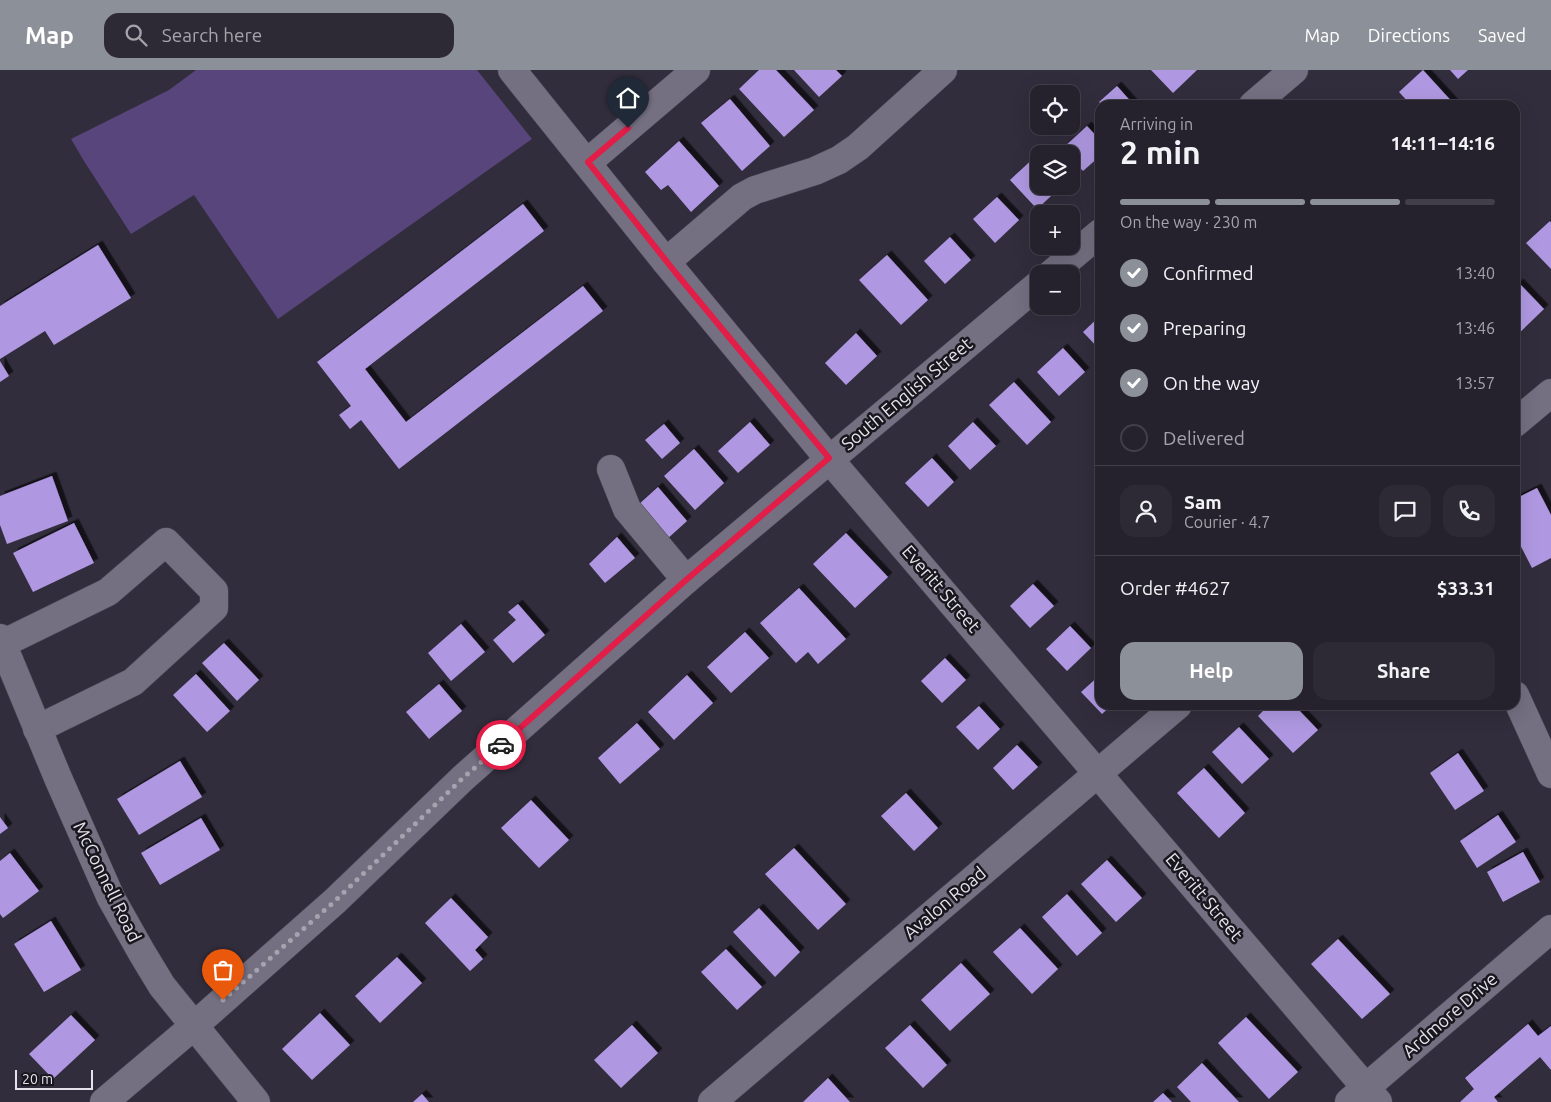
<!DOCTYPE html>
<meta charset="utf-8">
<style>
body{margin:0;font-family:Ubuntu,sans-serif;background:#2e2a35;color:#f1f3f6;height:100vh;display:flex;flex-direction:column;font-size:19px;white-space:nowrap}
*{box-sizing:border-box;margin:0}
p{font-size:16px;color:#a4a4aa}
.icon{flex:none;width:28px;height:28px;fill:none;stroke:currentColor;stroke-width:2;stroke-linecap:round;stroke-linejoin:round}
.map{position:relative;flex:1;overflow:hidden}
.panel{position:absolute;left:1095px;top:30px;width:425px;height:610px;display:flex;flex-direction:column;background:#26222d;border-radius:15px;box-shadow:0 5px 20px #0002,0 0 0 1px #423f49}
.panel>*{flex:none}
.tools{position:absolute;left:1030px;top:15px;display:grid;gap:10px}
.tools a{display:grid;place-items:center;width:50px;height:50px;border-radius:10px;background:#26222d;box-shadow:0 5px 20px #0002,0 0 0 1px #423f49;font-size:25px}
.scale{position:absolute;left:15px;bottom:12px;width:78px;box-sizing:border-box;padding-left:5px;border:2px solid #e5e2ec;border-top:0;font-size:14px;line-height:18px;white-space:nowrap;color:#e5e2ec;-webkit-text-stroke:4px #19171e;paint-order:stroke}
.pin{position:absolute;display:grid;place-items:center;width:42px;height:42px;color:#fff;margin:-51px -21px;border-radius:50% 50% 50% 0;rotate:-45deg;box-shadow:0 0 5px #0007}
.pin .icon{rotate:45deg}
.courier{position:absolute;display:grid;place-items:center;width:50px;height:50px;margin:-25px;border:4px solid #e11d48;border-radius:50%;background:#fff;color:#222;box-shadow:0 1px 6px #0007}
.headline em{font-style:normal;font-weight:700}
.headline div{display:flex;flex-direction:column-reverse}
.headline{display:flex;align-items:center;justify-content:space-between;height:85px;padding:0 25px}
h1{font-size:32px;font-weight:700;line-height:38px}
.bar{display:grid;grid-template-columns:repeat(4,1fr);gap:8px 5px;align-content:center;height:60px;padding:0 25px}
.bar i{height:6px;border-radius:4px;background:#423f49}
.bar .on{background:#8c9099}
.bar p{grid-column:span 4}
.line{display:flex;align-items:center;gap:12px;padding:0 25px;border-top:1px solid #423f49}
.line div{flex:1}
.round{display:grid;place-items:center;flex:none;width:52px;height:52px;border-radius:15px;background:#2e2a35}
ol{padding:0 25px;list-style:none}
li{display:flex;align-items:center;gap:15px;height:55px}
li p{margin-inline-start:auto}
li .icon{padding:5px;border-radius:50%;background:#8c9099;color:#fff;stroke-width:4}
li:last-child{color:#a4a4aa}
li i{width:28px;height:28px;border:2px solid #423f49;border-radius:50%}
.action{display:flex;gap:10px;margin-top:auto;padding:10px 25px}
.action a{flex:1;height:58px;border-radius:15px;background:#8c9099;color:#fff;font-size:20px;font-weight:700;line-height:58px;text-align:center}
.action a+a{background:#2e2a35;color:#f1f3f6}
header{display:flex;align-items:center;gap:30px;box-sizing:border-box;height:70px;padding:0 25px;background:#8c9099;color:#fff}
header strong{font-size:24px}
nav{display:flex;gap:28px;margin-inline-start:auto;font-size:18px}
.search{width:350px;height:45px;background:#2e2a35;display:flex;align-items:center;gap:12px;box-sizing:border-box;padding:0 18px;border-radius:15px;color:#a4a4aa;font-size:19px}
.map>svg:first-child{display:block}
.green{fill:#58457c}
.building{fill:#af98e1;filter:url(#shadow)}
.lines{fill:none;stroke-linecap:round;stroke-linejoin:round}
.minor-casing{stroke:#4f4a57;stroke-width:29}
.minor{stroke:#746f81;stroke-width:28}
.done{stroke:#a6a3ae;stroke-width:5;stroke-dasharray:0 9}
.route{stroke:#e11d48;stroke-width:6}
.labels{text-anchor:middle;stroke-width:5;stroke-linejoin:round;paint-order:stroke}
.street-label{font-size:18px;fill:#e5e2ec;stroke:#19171e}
</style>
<header>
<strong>Map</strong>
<div class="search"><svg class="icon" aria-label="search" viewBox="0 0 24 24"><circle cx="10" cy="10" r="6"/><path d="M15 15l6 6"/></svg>Search here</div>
<nav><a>Map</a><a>Directions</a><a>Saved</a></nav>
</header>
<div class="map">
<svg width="1551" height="1032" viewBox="0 0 1551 1032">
<defs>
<filter id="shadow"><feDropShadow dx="4.5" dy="-4.5" stdDeviation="0" flood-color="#0009"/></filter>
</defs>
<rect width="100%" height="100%" fill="#322d3c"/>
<path class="green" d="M196 0H477L532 69 278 249 194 125 131 164 84 91 71 69 169 20Z"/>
<g class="building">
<path d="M759 0H776L814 40 784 67 739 19Z"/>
<path d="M794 0H836L842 6 819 27Z"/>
<path d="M1151 0H1197L1173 23Z"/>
<path d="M1423 0 1455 35H1411L1399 22Z"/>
<path d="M1450 0H1468L1458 9Z"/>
<path d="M1117 16 1134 35H1102L1099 32Z"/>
<path d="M730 29 770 76 742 101 701 53Z"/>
<path d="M1087 56 1100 70V86L1083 101 1071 88V84H1067L1062 79Z"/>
<path d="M679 71 719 116 691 142 668 115 661 120 645 102Z"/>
<path d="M1037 85 1039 86V116H1062L1037 139 1010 110Z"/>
<path d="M997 127 1019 150 995 173 973 149Z"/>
<path d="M523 134 544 161 365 299 406 352 583 216 603 241 399 399 361 350 350 359 339 345 351 336 317 292Z"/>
<path d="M1550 151 1551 153V199L1526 173Z"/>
<path d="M950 167 971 190 945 214 924 191Z"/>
<path d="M98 175 131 228 54 275 45 261 0 289V236Z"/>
<path d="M887 185 928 230 901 255 859 210Z"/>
<path d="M1519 213 1544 239 1515 267V217Z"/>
<path d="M1100 246V280L1083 262Z"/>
<path d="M856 263 877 286 846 315 825 293Z"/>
<path d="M1063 278 1085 302 1059 326 1037 302Z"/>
<path d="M0 291 9 306 0 312Z"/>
<path d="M1014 312 1051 352 1027 375 989 335Z"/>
<path d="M750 352 770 375 738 403 718 381Z"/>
<path d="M973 352 996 376 970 400 948 376Z"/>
<path d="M664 354 680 373 662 389 645 370Z"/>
<path d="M694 379 724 413 695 440 664 406Z"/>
<path d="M932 388 954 412 928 437 905 413Z"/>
<path d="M52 406 68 451 7 474 0 455V426Z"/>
<path d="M658 417 687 451 666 470 637 436Z"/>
<path d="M1537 418 1551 445V488L1532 498 1515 465V429Z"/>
<path d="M74 453 94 493 33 522 13 483Z"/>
<path d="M846 463 888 507 855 538 813 494Z"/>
<path d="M617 467 635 488 605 513 589 494Z"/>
<path d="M1033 514 1054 536 1030 558 1010 536Z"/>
<path d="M799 518 846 569 818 594 808 582 796 593 760 553Z"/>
<path d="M518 534 545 565 513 593 493 570 516 550 508 542Z"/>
<path d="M461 554 485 582 451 611 428 583Z"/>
<path d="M1070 556 1091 578 1067 601 1046 579Z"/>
<path d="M745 562 769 588 731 623 707 597Z"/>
<path d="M224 573 259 610 237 631 202 593Z"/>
<path d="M945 588 966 610 942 633 921 611Z"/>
<path d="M196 604 230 641 207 662 173 625Z"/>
<path d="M687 605 713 633 674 670 648 642Z"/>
<path d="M1100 605V635H1112L1102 644 1081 622Z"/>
<path d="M439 614 462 641 429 669 406 642Z"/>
<path d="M1269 635H1294L1318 660 1293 683 1258 646Z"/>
<path d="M979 636 1000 659 978 680 956 657Z"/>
<path d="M637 653 660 679 620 714 598 688Z"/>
<path d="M1239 657 1269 689 1242 714 1212 682Z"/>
<path d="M1017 675 1038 697 1013 720 993 698Z"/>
<path d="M1458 683 1484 721 1455 740 1430 703Z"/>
<path d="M180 691 202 727 139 765 117 729Z"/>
<path d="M1204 698 1245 743 1219 768 1177 723Z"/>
<path d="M906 723 938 758 914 781 881 746Z"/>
<path d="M531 730 569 770 539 798 501 758Z"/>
<path d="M1498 745 1516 772 1477 798 1460 771Z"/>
<path d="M0 747 8 758 0 764Z"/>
<path d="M201 748 220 780 160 815 141 783Z"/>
<path d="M794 778 846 834 818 860 765 804Z"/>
<path d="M1523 782 1540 812 1503 832 1487 802Z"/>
<path d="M10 783 39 821 3 848 0 844V791Z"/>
<path d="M1107 790 1142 828 1116 852 1081 814Z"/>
<path d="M1067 824 1102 863 1077 886 1042 847Z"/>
<path d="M451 828 488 867 475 880 483 889 470 901 425 853Z"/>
<path d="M759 838 800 882 775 907 733 862Z"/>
<path d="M51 851 81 900 44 922 14 874Z"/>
<path d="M1020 858 1058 899 1032 924 993 882Z"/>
<path d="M1338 869 1390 924 1362 949 1311 894Z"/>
<path d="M726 879 762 917 737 940 701 902Z"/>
<path d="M397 887 422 913 380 953 355 926Z"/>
<path d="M961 893 990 924 950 961 921 930Z"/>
<path d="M320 943 350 975 312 1010 282 979Z"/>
<path d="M71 945 95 970 53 1009 29 984Z"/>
<path d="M1246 947 1298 1002 1269 1029 1218 973Z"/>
<path d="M1528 954 1538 966 1551 956V1000L1540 987 1494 1027 1498 1032H1460L1474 1019 1465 1008Z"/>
<path d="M632 955 658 983 621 1018 594 990Z"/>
<path d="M910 955 947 995 923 1018 885 978Z"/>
<path d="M1202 993 1239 1032H1191L1177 1017Z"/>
<path d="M828 1008 850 1032H803Z"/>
<path d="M1163 1023 1172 1032H1153Z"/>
<path d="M422 1024 429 1032H413Z"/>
</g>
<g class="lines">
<g class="minor-casing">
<g id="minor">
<path d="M512 0 666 192 829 389 1378 1032"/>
<path d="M1253 35 1294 0"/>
<path d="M588 92 696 0"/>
<path d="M666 192 742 127 755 120 815 101 839 90 858 77 943 0"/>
<path d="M1051 204 1100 163"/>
<path d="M1515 353 1551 323"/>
<path d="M611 399 627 439 686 510"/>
<path d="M0 568 58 708 111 828 142 883 162 916 256 1032"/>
<path d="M2 574 108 522 166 472 214 521V538L133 612 37 659"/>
<path d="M1515 625 1551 704"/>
<path d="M104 1032 195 955 335 831 463 708 686 510 1039 214"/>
<path d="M712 1032 1178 635"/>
<path d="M1349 1032 1551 859"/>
</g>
</g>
<use href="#minor" class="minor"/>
</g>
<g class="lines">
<path class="done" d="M223 930 335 831 463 708 501 675"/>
<path class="route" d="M501 675 686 510 829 388 675 202 588 92 628 58"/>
</g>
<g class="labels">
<g class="street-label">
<text transform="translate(907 324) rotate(-40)" y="6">South English Street</text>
<text transform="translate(941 519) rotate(49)" y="6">Everitt Street</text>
<text transform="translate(107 812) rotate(64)" y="6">McConnell Road</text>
<text transform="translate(1204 827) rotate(50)" y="6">Everitt Street</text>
<text transform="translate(945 833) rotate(-40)" y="6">Avalon Road</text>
<text transform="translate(1450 945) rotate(-41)" y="6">Ardmore Drive</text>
</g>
</g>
</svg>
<div class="tools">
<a><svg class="icon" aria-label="locate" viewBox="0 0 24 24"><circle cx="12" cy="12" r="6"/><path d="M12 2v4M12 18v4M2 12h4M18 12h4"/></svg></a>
<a><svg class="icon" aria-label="layers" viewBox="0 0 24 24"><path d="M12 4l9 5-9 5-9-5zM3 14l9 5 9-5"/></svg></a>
<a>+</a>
<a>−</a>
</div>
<div class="scale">20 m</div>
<div class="pin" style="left:223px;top:930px;background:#ea580c"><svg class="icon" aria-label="bag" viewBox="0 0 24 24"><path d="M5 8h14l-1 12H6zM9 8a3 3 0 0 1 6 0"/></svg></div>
<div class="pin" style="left:628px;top:58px;background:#1f2937"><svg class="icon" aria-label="home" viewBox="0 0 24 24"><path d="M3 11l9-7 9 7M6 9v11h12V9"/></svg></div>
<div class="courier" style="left:501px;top:675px"><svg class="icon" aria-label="car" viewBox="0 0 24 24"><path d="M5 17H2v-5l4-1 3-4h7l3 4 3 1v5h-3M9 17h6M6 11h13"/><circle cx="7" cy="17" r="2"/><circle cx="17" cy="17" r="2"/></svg></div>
<section class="panel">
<div class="headline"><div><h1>2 min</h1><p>Arriving in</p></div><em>14:11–14:16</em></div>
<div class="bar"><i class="on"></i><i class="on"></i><i class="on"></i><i></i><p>On the way · 230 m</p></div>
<ol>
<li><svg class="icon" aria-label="check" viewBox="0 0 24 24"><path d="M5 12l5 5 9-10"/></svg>Confirmed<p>13:40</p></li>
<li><svg class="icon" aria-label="check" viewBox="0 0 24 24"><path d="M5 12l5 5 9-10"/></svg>Preparing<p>13:46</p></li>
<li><svg class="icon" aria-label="check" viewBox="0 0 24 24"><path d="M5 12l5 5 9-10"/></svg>On the way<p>13:57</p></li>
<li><i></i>Delivered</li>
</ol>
<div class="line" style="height:90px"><a class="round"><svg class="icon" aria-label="person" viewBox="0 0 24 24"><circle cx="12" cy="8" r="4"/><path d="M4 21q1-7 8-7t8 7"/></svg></a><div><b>Sam</b><p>Courier · 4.7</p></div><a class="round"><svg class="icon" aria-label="chat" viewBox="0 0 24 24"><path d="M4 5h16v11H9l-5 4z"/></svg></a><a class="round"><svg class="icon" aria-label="phone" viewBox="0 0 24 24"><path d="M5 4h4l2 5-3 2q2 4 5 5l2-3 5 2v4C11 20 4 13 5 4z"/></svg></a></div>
<div class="line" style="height:65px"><div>Order #4627</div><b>$33.31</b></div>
<div class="action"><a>Help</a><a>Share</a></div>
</section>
</div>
